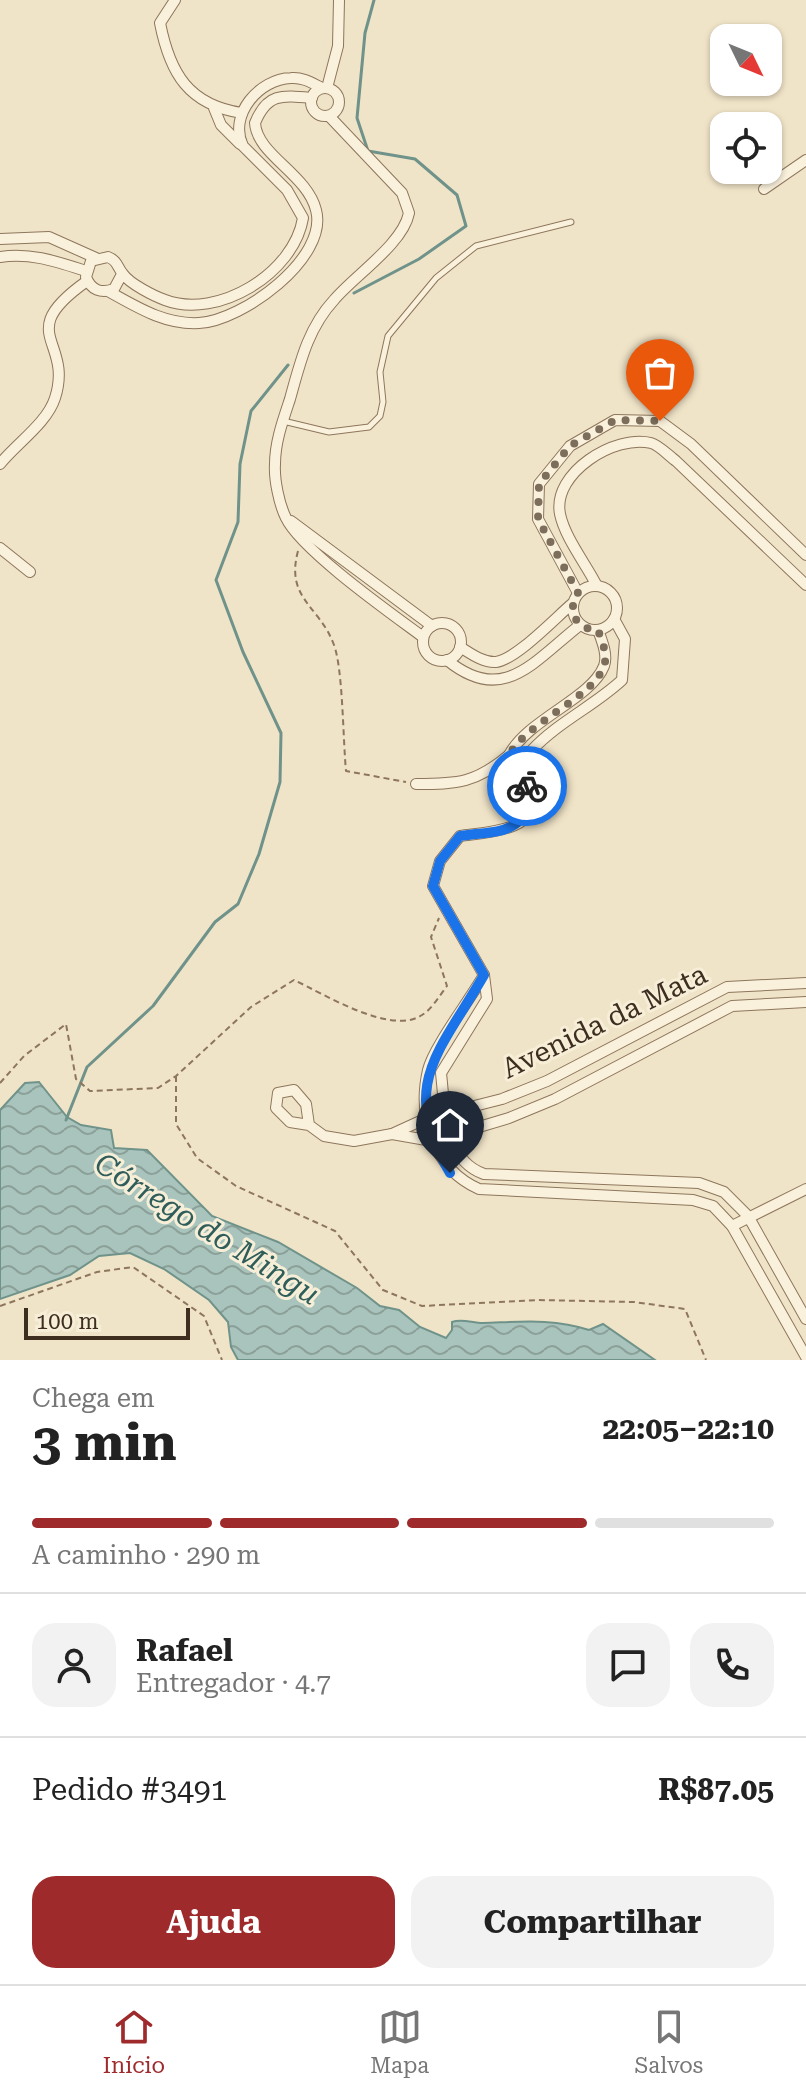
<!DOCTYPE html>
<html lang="pt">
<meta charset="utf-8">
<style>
body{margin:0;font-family:"Roboto Serif",serif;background:#f2f2f2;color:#222;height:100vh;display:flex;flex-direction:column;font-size:30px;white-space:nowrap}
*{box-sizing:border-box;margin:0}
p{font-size:26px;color:#767676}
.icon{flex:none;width:44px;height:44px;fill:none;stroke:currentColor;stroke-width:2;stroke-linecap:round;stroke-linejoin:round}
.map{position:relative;height:1360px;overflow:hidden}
.panel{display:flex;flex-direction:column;background:#fff;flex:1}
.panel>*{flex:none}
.needle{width:52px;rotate:133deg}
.tools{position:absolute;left:710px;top:24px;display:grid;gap:16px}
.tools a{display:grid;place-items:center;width:72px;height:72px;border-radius:16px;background:#fff;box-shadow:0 2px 6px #0004;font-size:40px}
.scale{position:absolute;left:24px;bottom:20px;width:166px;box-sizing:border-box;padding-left:8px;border:4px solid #3d2e20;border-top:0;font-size:22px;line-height:28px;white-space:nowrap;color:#3d2e20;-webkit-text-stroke:6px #f7eed8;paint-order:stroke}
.pin{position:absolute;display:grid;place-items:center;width:68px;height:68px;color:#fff;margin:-82px -34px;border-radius:50% 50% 50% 0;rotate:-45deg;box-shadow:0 0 8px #0007}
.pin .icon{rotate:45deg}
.courier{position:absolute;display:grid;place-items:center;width:80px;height:80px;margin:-40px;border:6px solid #1a73e8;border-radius:50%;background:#fff;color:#222;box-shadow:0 2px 10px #0007}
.overview em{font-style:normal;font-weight:700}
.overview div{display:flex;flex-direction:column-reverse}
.overview{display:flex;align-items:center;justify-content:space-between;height:136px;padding:0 32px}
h1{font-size:52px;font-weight:700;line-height:60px}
.bar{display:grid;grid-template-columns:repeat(4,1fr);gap:12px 8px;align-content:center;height:96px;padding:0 32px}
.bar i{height:10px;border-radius:6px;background:#e0e0e0}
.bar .active{background:#9e2a2b}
.bar p{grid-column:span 4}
.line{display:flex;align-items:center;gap:20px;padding:0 32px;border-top:2px solid #e0e0e0}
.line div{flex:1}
.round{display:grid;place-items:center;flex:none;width:84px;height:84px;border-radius:24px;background:#f2f2f2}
.button{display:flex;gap:16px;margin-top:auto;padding:16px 32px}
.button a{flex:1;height:92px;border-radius:24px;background:#9e2a2b;color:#fff;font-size:32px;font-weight:700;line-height:92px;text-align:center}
.button a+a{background:#f2f2f2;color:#222}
.dock{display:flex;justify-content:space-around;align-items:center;height:112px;border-top:2px solid #e0e0e0;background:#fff;font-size:22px;color:#767676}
.dock a{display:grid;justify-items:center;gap:4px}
.dock .active{color:#9e2a2b}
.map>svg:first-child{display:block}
.water{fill:url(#water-waves);stroke:#6f938a;stroke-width:2}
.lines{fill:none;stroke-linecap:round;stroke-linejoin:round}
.stream{stroke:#6f938a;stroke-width:3}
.lane-casing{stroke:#8d765c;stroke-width:7}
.street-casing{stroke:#8d765c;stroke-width:12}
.path{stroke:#8d765c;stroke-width:2;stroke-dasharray:6 4;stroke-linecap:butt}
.lane{stroke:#faf1dc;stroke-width:5}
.street{stroke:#faf1dc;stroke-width:10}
.done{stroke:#7c6e5b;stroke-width:8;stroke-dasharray:0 14.4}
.route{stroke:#1a73e8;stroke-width:10}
.labels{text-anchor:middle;stroke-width:6;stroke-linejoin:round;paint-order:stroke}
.street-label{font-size:28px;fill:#3d2e20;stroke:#f7eed8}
.water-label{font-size:30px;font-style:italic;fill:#2f5d5a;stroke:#f7eed8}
</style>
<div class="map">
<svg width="806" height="1360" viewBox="0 0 806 1360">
<defs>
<pattern id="water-waves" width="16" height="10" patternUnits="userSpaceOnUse" patternTransform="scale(2)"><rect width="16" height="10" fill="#a9c4bc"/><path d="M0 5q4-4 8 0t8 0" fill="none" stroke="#8ba098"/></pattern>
</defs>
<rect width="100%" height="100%" fill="#f0e4c8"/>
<path class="water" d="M39 1082 67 1117 81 1125 111 1130 114 1148 147 1150 212 1216 278 1242 357 1288 380 1306 399 1310 420 1327 446 1338 452 1330V1322C462 1318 472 1323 483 1323 519 1322 553 1318 589 1330L603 1324 655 1360H238L231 1347 228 1322 209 1300 164 1269 130 1253 99 1256 70 1275 0 1299V1110L25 1083Z"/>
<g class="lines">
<g class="stream">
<path d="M354 293 419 259 466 226 457 195 415 159 368 151 357 118 365 33 374 0"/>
<path d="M66 1120 87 1067 153 1006 215 922 238 904 259 854 280 782 281 733 243 652 216 580 238 522 240 464 251 411 288 365"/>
</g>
<g class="lane-casing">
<path id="lane" d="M283 421 329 432 369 427 380 416 383 402 380 372 388 336 436 278 476 246 571 222"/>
</g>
<g class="street-casing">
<g id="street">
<path d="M175 0 160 23C170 74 189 105 242 113"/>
<circle cx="325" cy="102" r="14"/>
<path d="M327 88 338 46 339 0"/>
<path d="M214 108 221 125 240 144"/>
<path d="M329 116 402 193 409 213C403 244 354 276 334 300 308 328 300 363 290 399 283 420 275 442 275 464 274 479 279 504 286 518 301 550 392 614 423 637"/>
<path d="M764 189 806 160"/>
<path d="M0 239 49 237 96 258"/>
<path d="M0 257C30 252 58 262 86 271"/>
<path d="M122 274 114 289C101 294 91 290 86 277L91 261 108 257C118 261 117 267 123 274 130 284 154 296 165 300 218 320 294 273 303 218L287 190 243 146C228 115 259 79 291 78 303 77 312 83 322 88"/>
<path d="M108 291C137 307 165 325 199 323 242 321 329 258 316 210 307 174 257 155 255 123 267 93 282 95 312 98"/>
<path d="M0 464C17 443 47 423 55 398 74 339 12 334 87 281"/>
<path d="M291 521 432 626"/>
<path d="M0 548 30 572"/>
<circle cx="595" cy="608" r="22"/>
<path d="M597 586C586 564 565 538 560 514 552 473 615 434 651 443 659 445 669 456 676 461L806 585"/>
<path d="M578 593 538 519 539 484 570 446 615 420 660 421 691 444 806 555"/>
<path d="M614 619 625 639 622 680C594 706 558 722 532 750 532 765 537 780 536 794 536 832 487 832 460 836L440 861 433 886 484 975 487 999 441 1073C445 1109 444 1160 484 1174L699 1183 724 1192 748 1216 806 1319"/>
<circle cx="442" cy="642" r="19"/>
<path d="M460 647C470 653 483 663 496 662 517 659 556 617 573 603"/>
<path d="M447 660C503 706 533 662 580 625"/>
<path d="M416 784C458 784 476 783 509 755"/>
<path d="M535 795 517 776 509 755C528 719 591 699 604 666 608 655 602 641 598 630"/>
<path d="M484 975C471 998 433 1048 428 1070 417 1118 434 1169 479 1189L693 1200 713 1206 732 1226 806 1357"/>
<path d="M309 1125 306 1104 294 1090 278 1093 276 1108 290 1122 309 1125 324 1136 354 1141 392 1134 427 1118 502 1099 547 1081 727 987 806 983"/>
<path d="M392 1134 432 1141 509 1118 555 1099 732 1006 806 1002"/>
<path d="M732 1226 806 1189"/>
</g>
</g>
<g class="path">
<path d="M298 551C285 599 320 606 334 645 343 669 343 741 346 771L406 782"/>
<path d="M176 1076V1124L197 1158 236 1186 335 1231 383 1290 422 1306 538 1300 634 1302 685 1309 706 1360"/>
<path d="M0 1083 24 1056 66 1024 76 1079 90 1091 158 1088 176 1076 251 1007 294 980C324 994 391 1036 422 1015 432 1009 440 995 447 986L431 937 439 918"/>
<path d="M0 1306 97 1272 133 1267 204 1316 222 1360"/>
</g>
<use href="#lane" class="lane"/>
<use href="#street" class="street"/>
</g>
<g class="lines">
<path class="done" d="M527 786 517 776 509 755C529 720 592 699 604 666 608 655 602 641 598 630 576 630 566 611 578 593L538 519 539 484 570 446 615 420 660 421"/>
<path class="route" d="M450 1173C398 1084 440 1052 484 975L433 886 440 861 460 836C502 830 515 836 537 797L527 786"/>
</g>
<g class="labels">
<g class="street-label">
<text transform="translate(604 1021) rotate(-26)" y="10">Avenida da Mata</text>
</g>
<g class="water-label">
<text transform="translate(207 1229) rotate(32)" y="10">Córrego do Mingu</text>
</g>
</g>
</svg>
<div class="tools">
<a><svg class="needle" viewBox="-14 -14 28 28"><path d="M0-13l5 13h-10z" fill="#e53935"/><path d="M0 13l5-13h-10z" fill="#767676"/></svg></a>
<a><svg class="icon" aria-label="locate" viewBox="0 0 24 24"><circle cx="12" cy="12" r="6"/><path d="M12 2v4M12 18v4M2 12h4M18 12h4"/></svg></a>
</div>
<div class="scale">100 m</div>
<div class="pin" style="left:660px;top:421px;background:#ea580c"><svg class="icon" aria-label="bag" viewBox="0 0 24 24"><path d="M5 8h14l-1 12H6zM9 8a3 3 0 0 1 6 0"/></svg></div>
<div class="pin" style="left:450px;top:1173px;background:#1f2937"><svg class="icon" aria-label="home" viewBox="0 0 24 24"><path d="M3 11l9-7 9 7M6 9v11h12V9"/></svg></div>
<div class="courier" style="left:527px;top:786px"><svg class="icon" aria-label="bike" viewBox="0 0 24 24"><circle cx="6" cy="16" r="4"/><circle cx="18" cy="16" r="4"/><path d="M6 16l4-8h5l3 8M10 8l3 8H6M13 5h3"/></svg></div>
</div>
<section class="panel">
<div class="overview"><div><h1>3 min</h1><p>Chega em</p></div><em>22:05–22:10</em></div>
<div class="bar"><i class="active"></i><i class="active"></i><i class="active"></i><i></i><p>A caminho · 290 m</p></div>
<div class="line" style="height:144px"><a class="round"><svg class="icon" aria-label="person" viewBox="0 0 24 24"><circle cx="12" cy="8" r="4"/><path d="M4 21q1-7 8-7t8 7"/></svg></a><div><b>Rafael</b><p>Entregador · 4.7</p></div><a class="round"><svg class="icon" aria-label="chat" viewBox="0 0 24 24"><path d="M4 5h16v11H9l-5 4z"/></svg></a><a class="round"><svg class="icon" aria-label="phone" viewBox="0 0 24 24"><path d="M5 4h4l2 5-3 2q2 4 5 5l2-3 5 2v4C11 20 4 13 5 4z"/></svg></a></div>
<div class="line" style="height:104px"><div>Pedido #3491</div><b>R$87.05</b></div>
<div class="button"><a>Ajuda</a><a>Compartilhar</a></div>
</section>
<nav class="dock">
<a class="active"><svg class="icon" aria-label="home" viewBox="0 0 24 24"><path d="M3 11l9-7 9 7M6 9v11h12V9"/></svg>Início</a>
<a><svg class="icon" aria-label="map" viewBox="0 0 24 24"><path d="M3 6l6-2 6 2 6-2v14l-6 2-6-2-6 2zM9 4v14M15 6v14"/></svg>Mapa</a>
<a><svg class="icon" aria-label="saved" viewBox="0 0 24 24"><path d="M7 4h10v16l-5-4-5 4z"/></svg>Salvos</a>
</nav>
